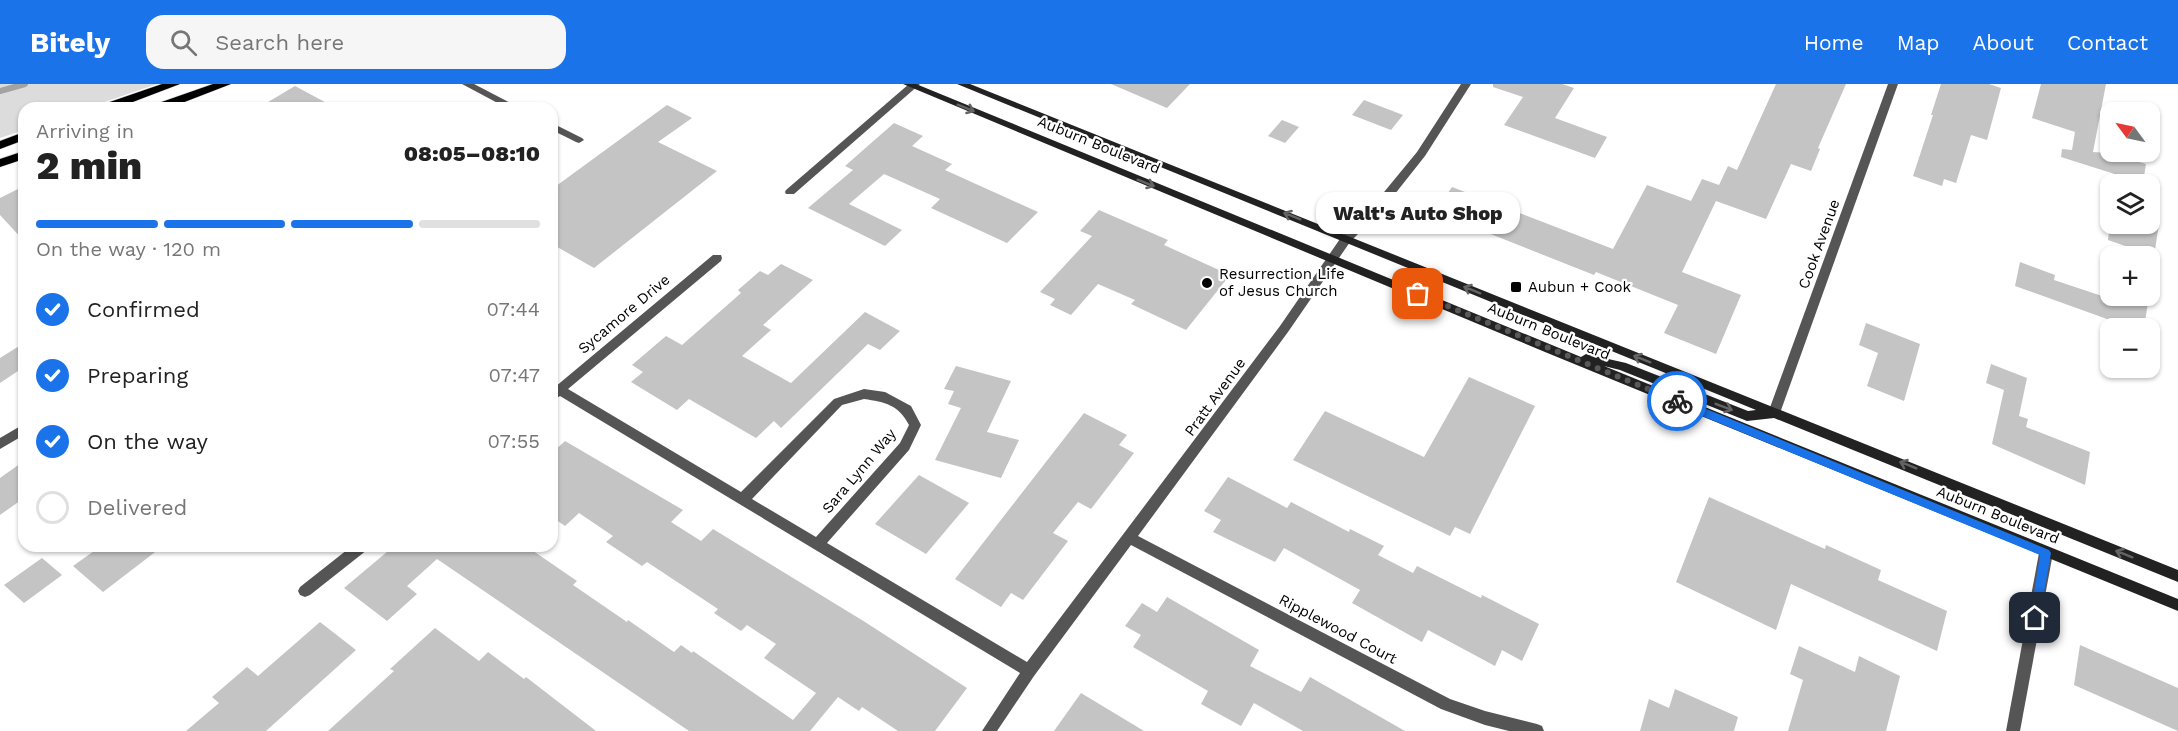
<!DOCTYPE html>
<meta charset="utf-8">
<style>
body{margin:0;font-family:"Work Sans",sans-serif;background:#f6f6f6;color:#222;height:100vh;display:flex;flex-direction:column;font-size:22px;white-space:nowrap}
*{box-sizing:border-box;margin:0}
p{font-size:20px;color:#767676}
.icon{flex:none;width:33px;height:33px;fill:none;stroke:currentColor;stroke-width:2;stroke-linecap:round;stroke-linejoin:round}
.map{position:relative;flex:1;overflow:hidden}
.side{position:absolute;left:18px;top:18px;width:540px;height:450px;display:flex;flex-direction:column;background:#fff;border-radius:18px;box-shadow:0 2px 4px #0004}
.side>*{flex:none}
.needle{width:39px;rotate:303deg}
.tools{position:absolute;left:2100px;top:18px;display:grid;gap:12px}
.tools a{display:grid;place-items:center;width:60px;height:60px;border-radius:12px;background:#fff;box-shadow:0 2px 4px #0004;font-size:30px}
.pin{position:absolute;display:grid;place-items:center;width:51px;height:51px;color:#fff;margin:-26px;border-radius:12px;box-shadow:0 3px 9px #0006}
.courier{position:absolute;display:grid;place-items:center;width:60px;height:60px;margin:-30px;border:4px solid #1a73e8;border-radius:50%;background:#fff;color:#222;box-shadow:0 2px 8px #0007}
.bubble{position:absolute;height:42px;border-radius:18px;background:#fff;box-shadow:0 2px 4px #0004;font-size:20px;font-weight:800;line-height:42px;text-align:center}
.headline em{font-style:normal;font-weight:800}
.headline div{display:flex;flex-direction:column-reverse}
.headline{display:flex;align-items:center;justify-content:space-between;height:102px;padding:0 18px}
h1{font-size:39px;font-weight:800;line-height:45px}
.bar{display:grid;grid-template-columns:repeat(4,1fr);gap:9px 6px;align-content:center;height:72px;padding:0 18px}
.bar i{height:8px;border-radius:4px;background:#e0e0e0}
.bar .on{background:#1a73e8}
.bar p{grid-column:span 4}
ol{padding:0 18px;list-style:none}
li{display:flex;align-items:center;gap:18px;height:66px}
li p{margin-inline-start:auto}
li .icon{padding:6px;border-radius:50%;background:#1a73e8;color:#fff;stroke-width:4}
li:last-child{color:#767676}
li i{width:33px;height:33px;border:3px solid #e0e0e0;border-radius:50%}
header{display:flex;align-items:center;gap:36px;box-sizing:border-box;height:84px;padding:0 30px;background:#1a73e8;color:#fff}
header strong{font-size:28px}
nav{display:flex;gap:33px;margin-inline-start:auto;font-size:21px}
.search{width:420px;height:54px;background:#f6f6f6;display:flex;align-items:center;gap:15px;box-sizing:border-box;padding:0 21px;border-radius:18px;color:#767676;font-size:22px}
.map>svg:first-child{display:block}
.green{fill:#dcdcdc}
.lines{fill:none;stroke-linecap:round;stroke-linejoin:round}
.stream{stroke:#a3a3a3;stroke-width:6}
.building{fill:#c4c4c4}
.primary-casing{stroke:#dbdbdb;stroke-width:1}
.minor{fill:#555;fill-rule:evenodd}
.secondary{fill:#222;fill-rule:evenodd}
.primary{fill:#000;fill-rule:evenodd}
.oneway{stroke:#646464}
.route{fill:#1a73e8}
.done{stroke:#595959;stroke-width:6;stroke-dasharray:0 10.8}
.poi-dot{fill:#000;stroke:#fff;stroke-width:2}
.labels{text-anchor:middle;stroke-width:4.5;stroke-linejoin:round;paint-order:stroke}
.street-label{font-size:15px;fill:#000;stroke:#fff}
.poi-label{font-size:15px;fill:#000;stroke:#fff;text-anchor:start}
</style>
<header>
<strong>Bitely</strong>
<div class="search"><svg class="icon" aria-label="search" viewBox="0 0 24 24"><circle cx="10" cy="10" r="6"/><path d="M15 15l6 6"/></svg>Search here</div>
<nav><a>Home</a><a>Map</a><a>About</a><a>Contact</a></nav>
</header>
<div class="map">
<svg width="2178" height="647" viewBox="0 0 2178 647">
<rect width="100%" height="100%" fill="#fff"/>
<path class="green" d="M0 0H157L87 24H24V46L0 54Z"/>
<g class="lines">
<path class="stream" d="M0 7 25 0"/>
</g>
<g class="building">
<path d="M1111 0H1190L1167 24Z"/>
<path d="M1493 0H1562L1574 4 1555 34 1607 53 1595 74 1504 41 1523 13 1493 3Z"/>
<path d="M1776 0H1846L1818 64 1820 65 1811 87 1791 80 1766 135 1716 117 1682 188 1741 211 1716 270 1664 249 1678 221 1596 188 1594 191 1435 128 1452 103 1613 165 1647 101 1691 117 1702 95 1719 101 1728 82 1737 86Z"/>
<path d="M1941 0H1989L2001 4 1987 56 1971 51 1956 99 1944 95 1942 102 1913 92 1933 31H1931Z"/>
<path d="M2041 0H2106L2093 68 2108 69 2146 80 2143 99 2061 73 2062 65 2072 66 2075 48 2032 34Z"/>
<path d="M295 2 336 24H258Z"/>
<path d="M1364 16 1403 31 1391 46 1352 31Z"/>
<path d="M667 21 692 34 658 58 717 87 594 184 552 160V105Z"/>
<path d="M1282 36 1299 43 1285 59 1268 52Z"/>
<path d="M894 39 923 52 912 62 952 80 945 86 1038 128 1007 159 931 124 940 115 884 90 849 120 902 146 885 162 808 124 853 86 845 82Z"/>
<path d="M24 102V157L0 131V114Z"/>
<path d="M1099 126 1168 156 1164 161 1230 191 1186 246 1131 220 1135 216 1098 200 1071 231 1050 221 1055 215 1040 208 1092 152 1080 147Z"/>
<path d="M2110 140H2159L2154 172 2108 156Z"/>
<path d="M2020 178 2055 191 2054 196 2102 212H2149L2144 244H2132L2015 202Z"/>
<path d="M781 180 813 196 763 241 771 246 742 272 791 299 865 228 900 247 880 266 868 260 781 344 774 337 756 354 689 315 677 326 631 298 643 288 632 281 666 252 682 261 741 209 738 206 760 187 768 191Z"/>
<path d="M1866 239 1920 260 1904 317 1867 302 1878 269 1859 261Z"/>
<path d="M24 259V283L0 299V274Z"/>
<path d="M1991 280 2027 294 2019 332 2028 335 2026 343 2090 368 2085 401 1992 360 2004 306 1986 299Z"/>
<path d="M956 282 1011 297 987 348 1019 356 1001 394 935 376 961 324 948 320 954 307 944 305Z"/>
<path d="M1469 293 1535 322 1470 450 1455 443 1450 452 1293 376 1325 327 1424 373Z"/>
<path d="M1084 329 1127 351 1119 361 1134 369 1091 425 1078 418 1053 449 1068 457 1023 516 1011 509 1001 523 955 495Z"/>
<path d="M565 357 683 426 671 438 701 457 713 445 865 538 967 604 935 647H898L862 623 859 627 838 613 810 647H689L437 475 407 502 417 510 387 537 344 504 394 462H526L577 497 573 501 627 538 628 536 674 568 681 561 692 569 693 567 793 636 816 609 764 574 776 560 747 541 741 547 714 529 718 525 647 478 642 482 606 458 613 452 579 429 565 442 552 433V369Z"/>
<path d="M24 377V414L0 431V394Z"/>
<path d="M919 391 969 419 926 470 875 440Z"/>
<path d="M1228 393 1287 424 1291 418 1349 448 1350 445 1384 462 1378 471 1413 489 1417 482 1481 514 1482 511 1539 540 1522 577 1502 566 1495 582 1428 546 1422 558 1352 519 1360 506 1284 464 1275 478 1213 448 1221 436 1204 427Z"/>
<path d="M1709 413 1825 465 1826 461 1881 486 1878 496 1947 527 1937 567 1791 500 1776 546 1676 498Z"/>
<path d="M101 462H163L103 508 73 482Z"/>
<path d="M42 474 62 491 24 519 4 501Z"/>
<path d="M1167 513 1259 566 1250 582 1301 608 1310 593 1405 647H1303L1254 619 1241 642 1201 620 1208 607 1133 563 1141 551 1125 542 1142 519 1157 528Z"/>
<path d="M320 538 356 566 266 647H186L219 619 212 613 247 583 258 592Z"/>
<path d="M435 544 479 577 488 568 524 595 526 593 596 647H328L394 587 390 585Z"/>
<path d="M2080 561 2178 604V647L2074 601Z"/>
<path d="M1799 562 1855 588 1859 572 1900 592 1886 647H1788L1803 596 1790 590Z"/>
<path d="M1675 605 1738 633 1734 647H1640L1649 615 1669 624Z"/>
<path d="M1081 609 1144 647H1054Z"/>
</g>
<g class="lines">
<g class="primary-casing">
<g id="primary">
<path d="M162 0H180L117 24H99L101 21Z"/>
<path d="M213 0H231L169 24H151L153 21Z"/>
<path d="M24 48V56L0 65V57Z"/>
<path d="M24 67V75L0 83V75Z"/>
</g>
</g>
<g class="minor">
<path d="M462 0H474L520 24H507Z"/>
<path d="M909 0H920L794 110H786L785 108 786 106Z"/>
<path d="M1461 0H1471L1425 72 1383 125 1350 158 1288 248 1138 452 1450 615 1485 627 1537 640 1542 642 1544 647H1509L1485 641 1441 625 1131 461 1034 592 997 647H982L1020 589 560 312 552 317V305L555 303 713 171H721L722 174 721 177 568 305 741 408 834 315 864 305 885 308 911 322 921 341 909 366 827 459 1027 578 1280 242 1342 152 1375 119 1417 68ZM864 315C885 318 899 321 909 341L900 359 816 453 752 415 842 321Z"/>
<path d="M1888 0H1898L1780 329 1778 332H1770L1768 329Z"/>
<path d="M552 39 582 54 584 56 579 59 576 58 552 46Z"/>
<path d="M24 340V351L0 365V354Z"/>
<path d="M352 462H369L367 466 310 511 305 513 300 511 298 507 300 503Z"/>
<path d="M2046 463 2051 465 2053 469 2020 647H2006L2039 469 2041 465Z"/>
</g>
<path class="secondary" d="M903 0H916L1581 273 1586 270 1626 279 1748 327 1756 326 957 0H970L2178 486V498L1774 334 1747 337 1620 286 1604 282 2178 515V527L1545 268Z"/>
<use href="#primary" class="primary"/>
</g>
<defs><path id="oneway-shaft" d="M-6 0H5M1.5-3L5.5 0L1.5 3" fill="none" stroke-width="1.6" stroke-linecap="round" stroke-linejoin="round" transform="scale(1.5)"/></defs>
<g class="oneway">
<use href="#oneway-shaft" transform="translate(966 24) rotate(22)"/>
<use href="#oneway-shaft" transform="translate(1146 99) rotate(22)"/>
<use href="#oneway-shaft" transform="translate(1292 132) rotate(-158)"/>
<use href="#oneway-shaft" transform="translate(1472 206) rotate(-158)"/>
<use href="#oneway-shaft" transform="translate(1642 275) rotate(-158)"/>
<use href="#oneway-shaft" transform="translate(1724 323) rotate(21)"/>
<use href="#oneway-shaft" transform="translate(1908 381) rotate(-158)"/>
<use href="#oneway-shaft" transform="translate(2124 470) rotate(-158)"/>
</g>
<path class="route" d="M1677 313 2049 466 2051 469 2039 537 2035 539 2030 534 2040 471 1673 320V314Z"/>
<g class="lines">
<path class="done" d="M1418 210 1677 317"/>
</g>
<g class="poi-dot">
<circle cx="1207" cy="199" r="6"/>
<rect x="1510" y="197" width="12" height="12" rx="3"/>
</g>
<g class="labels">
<g class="street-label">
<text transform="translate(1099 61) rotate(22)" y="5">Auburn Boulevard</text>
<text transform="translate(1819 160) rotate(-70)" y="5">Cook Avenue</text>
<text transform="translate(624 230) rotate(-40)" y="5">Sycamore Drive</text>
<text transform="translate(1549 247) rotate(22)" y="5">Auburn Boulevard</text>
<text transform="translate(1215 313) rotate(-54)" y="5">Pratt Avenue</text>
<text transform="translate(859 387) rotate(-50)" y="5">Sara Lynn Way</text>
<text transform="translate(1998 431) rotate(22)" y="5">Auburn Boulevard</text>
<text transform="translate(1338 545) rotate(28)" y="5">Ripplewood Court</text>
</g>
<g class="poi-label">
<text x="1219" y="195">Resurrection Life<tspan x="1219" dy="17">of Jesus Church</tspan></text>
<text x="1528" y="208">Aubun + Cook</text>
</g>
</g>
</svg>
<div class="tools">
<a><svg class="needle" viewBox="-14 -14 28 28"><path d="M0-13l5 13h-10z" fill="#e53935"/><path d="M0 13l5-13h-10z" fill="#767676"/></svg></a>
<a><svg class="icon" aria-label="layers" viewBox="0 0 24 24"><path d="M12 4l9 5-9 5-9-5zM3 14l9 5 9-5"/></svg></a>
<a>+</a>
<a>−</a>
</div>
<div class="pin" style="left:1418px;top:210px;background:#ea580c"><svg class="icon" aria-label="bag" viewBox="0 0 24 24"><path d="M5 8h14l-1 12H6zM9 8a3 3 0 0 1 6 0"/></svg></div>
<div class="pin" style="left:2035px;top:534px;background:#1f2937"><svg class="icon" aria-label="home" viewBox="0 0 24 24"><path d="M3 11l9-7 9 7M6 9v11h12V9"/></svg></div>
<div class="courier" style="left:1677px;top:317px"><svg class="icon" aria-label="bike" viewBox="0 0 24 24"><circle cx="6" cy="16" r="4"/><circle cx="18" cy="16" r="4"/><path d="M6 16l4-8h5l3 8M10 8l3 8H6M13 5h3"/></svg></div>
<div class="bubble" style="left:1316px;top:108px;width:204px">Walt's Auto Shop</div>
<section class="side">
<div class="headline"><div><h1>2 min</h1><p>Arriving in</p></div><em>08:05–08:10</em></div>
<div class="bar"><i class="on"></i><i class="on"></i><i class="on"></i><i></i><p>On the way · 120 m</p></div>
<ol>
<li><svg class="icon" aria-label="check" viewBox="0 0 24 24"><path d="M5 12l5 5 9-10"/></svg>Confirmed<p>07:44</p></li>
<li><svg class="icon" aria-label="check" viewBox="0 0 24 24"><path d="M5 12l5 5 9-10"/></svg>Preparing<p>07:47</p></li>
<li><svg class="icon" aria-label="check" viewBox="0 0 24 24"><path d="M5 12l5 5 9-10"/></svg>On the way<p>07:55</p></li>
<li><i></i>Delivered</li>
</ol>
</section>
</div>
